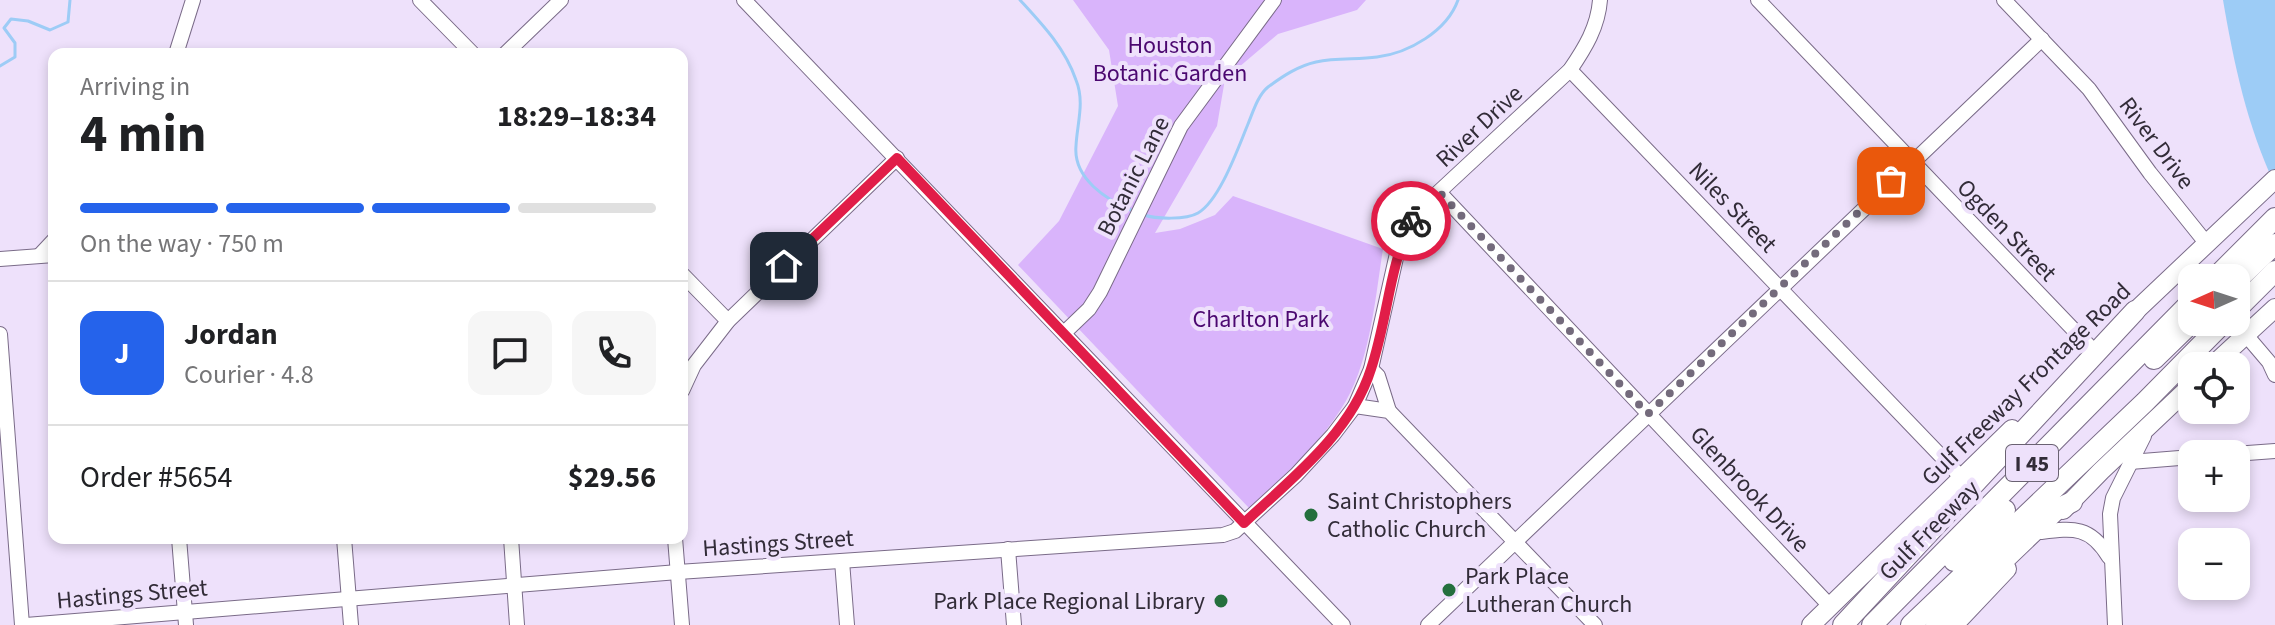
<!DOCTYPE html>
<meta charset="utf-8">
<style>
body{margin:0;font-family:"Source Sans 3",sans-serif;background:#f6f6f6;color:#202124;height:100vh;display:flex;flex-direction:column;font-size:30px;white-space:nowrap}
*{box-sizing:border-box;margin:0}
p{font-size:26px;color:#757577}
.icon{flex:none;width:44px;height:44px;fill:none;stroke:currentColor;stroke-width:2;stroke-linecap:round;stroke-linejoin:round}
.map{position:relative;flex:1;overflow:hidden}
.panel{position:absolute;left:48px;top:48px;width:640px;height:496px;display:flex;flex-direction:column;background:#fff;border-radius:16px;box-shadow:0 4px 12px #0003}
.panel>*{flex:none}
.needle{width:52px;rotate:267deg}
.buttons{position:absolute;left:2178px;top:264px;display:grid;gap:16px}
.buttons a{display:grid;place-items:center;width:72px;height:72px;border-radius:16px;background:#fff;box-shadow:0 4px 12px #0003;font-size:40px}
.pin{position:absolute;display:grid;place-items:center;width:68px;height:68px;color:#fff;margin:-34px;border-radius:16px;box-shadow:0 4px 12px #0006}
.courier{position:absolute;display:grid;place-items:center;width:80px;height:80px;margin:-40px;border:6px solid #e11d48;border-radius:50%;background:#fff;color:#222;box-shadow:0 2px 10px #0007}
.summary em{font-style:normal;font-weight:700}
.summary div{display:flex;flex-direction:column-reverse}
.summary{display:flex;align-items:center;justify-content:space-between;height:136px;padding:0 32px}
h1{font-size:52px;font-weight:700;line-height:60px}
.bar{display:grid;grid-template-columns:repeat(4,1fr);gap:12px 8px;align-content:center;height:96px;padding:0 32px}
.bar i{height:10px;border-radius:6px;background:#e0e0e0}
.bar .active{background:#2563eb}
.bar p{grid-column:span 4}
.line{display:flex;align-items:center;gap:20px;padding:0 32px;border-top:2px solid #e0e0e0}
.line div{flex:1}
.round{display:grid;place-items:center;flex:none;width:84px;height:84px;border-radius:16px;background:#f6f6f6}
.map>svg:first-child{display:block}
.green{fill:#d9b4fb}
.water{fill:#9dccf6}
.lines{fill:none;stroke-linecap:round;stroke-linejoin:round}
.stream{stroke:#9dccf6;stroke-width:3}
.minor-casing{stroke:#7a6b88;stroke-width:16}
.major-casing{stroke:#7a6b88;stroke-width:20}
.highway-casing{stroke:#7a6b88;stroke-width:22}
.minor{stroke:#fff;stroke-width:14}
.major{stroke:#fff;stroke-width:18}
.highway{stroke:#fff;stroke-width:20}
.done{stroke:#746b7c;stroke-width:8;stroke-dasharray:0 14.4}
.route{stroke:#e11d48;stroke-width:10}
.poi-dot{fill:#246f3d;stroke:#eee1fb;stroke-width:3}
.labels{text-anchor:middle;stroke-width:8;stroke-linejoin:round;paint-order:stroke}
.shield{fill:#eee1fb;stroke:#6a6272;stroke-width:2}
.shield-label{font-size:22px;font-weight:bold;fill:#322c38}
.park-label{font-size:24px;fill:#4b0870;stroke:#eee1fb}
.street-label{font-size:24px;fill:#322c38;stroke:#eee1fb}
.poi-label{font-size:24px;fill:#322c38;stroke:#eee1fb;text-anchor:start}
</style>
<div class="map">
<svg width="2275" height="625" viewBox="0 0 2275 625">
<rect width="100%" height="100%" fill="#eee1fb"/>
<path class="green" d="M1073 0H1366L1357 10 1278 34 1225 79 1217 126 1155 233 1180 229 1215 215 1233 196 1383 249C1375 299 1370 366 1341 409 1317 447 1282 477 1249 508L1018 265 1059 221 1118 106 1109 50Z"/>
<path class="water" d="M2223 0H2275V185C2247 126 2234 64 2223 0Z"/>
<g class="lines">
<g class="stream">
<path d="M1020 0C1042 24 1065 48 1076 80 1085 102 1077 124 1076 146 1073 179 1107 200 1133 211"/>
<path d="M0 66 15 57V43L4 28 11 19 28 21 50 30 68 22 70 0"/>
<path d="M1144 215C1156 219 1186 220 1198 213 1220 200 1238 148 1248 124 1253 112 1258 95 1268 87 1283 76 1298 66 1316 62 1337 57 1357 60 1377 57 1409 53 1447 31 1458 0"/>
</g>
<g class="minor-casing">
<g id="minor">
<path d="M420 0 473 54"/>
<path d="M744 0 1343 625"/>
<path d="M1758 0 2093 350"/>
<path d="M2004 0 2089 89 2150 173 2207 244"/>
<path d="M176 54 193 0"/>
<path d="M505 54 561 0"/>
<path d="M1570 70 1963 479"/>
<path d="M1440 193 1830 606"/>
<path d="M39 256 54 240"/>
<path d="M0 259 54 255"/>
<path d="M682 274 728 321"/>
<path d="M1064 333 1089 309 1100 292 1181 126 1274 0"/>
<path d="M0 334 22 625"/>
<path d="M2246 335 2269 362 2275 375"/>
<path d="M1371 369 1378 376 1389 411"/>
<path d="M682 391 694 365 728 321 897 158"/>
<path d="M1355 406 1389 411 1595 625"/>
<path d="M2234 454 2275 451"/>
<path d="M2130 462 2192 457"/>
<path d="M2041 532C2074 528 2090 526 2109 557"/>
<path d="M179 538 186 625"/>
<path d="M344 538 351 625"/>
<path d="M511 538 517 625"/>
<path d="M675 538 682 625"/>
<path d="M1008 549 1014 625"/>
<path d="M842 561 847 625"/>
<path d="M26 625 678 572 1223 535 1235 531 1296 475 1333 435 1355 406 1371 369 1398 249 1414 215 1570 70C1585 48 1598 27 1600 0"/>
<path d="M1428 625 2042 39"/>
<path d="M2115 625 2110 514 2113 498 2144 436"/>
</g>
</g>
<g class="major-casing">
<g id="major">
<path d="M2126 320 2275 179"/>
<path d="M2212 366 2275 308"/>
<path d="M2063 510 2101 471 2192 385"/>
<path d="M1811 625 2012 429"/>
<path d="M1954 625 2007 569"/>
</g>
</g>
<g class="highway-casing">
<g id="highway">
<path d="M2215 278 2275 218"/>
<path d="M2236 281 2275 244"/>
<path d="M2236 310 2275 271"/>
<path d="M2154 359 2192 322"/>
<path d="M1954 561 2005 510"/>
<path d="M1843 625 2135 311"/>
<path d="M1872 625 2192 301"/>
<path d="M1911 625 2145 402 2224 322"/>
<path d="M1936 625 2057 509 2072 502"/>
</g>
</g>
<use href="#minor" class="minor"/>
<use href="#major" class="major"/>
<use href="#highway" class="highway"/>
</g>
<g class="lines">
<path class="done" d="M1411 221 1414 215 1440 193 1648 414 1891 181"/>
<path class="route" d="M784 266 897 158 1244 523C1291 479 1351 433 1371 369 1388 318 1388 272 1411 221"/>
</g>
<g class="poi-dot">
<circle cx="1311" cy="515" r="8"/>
<circle cx="1449" cy="590" r="8"/>
<circle cx="1221" cy="601" r="8"/>
</g>
<g class="labels">
<rect class="shield" x="2006" y="445" width="52" height="36" rx="6"/>
<g class="shield-label">
<text x="2032" y="471">I 45</text>
</g>
<g class="park-label">
<text x="1170" y="53">Houston<tspan x="1170" dy="28">Botanic Garden</tspan></text>
<text x="1261" y="327">Charlton Park</text>
</g>
<g class="street-label">
<text transform="translate(1479 126) rotate(-43)" y="8">River Drive</text>
<text transform="translate(2157 143) rotate(53)" y="8">River Drive</text>
<text transform="translate(1133 176) rotate(-63)" y="8">Botanic Lane</text>
<text transform="translate(1733 207) rotate(46)" y="8">Niles Street</text>
<text transform="translate(2007 230) rotate(46)" y="8">Ogden Street</text>
<text transform="translate(2026 384) rotate(-44)" y="8">Gulf Freeway Frontage Road</text>
<text transform="translate(1750 489) rotate(47)" y="8">Glenbrook Drive</text>
<text transform="translate(1929 530) rotate(-45)" y="8">Gulf Freeway</text>
<text transform="translate(778 543) rotate(-4)" y="8">Hastings Street</text>
<text transform="translate(132 594) rotate(-5)" y="8">Hastings Street</text>
</g>
<g class="poi-label">
<text x="1327" y="509">Saint Christophers<tspan x="1327" dy="28">Catholic Church</tspan></text>
<text x="1465" y="584">Park Place<tspan x="1465" dy="28">Lutheran Church</tspan></text>
<text x="1205" y="609" text-anchor="end">Park Place Regional Library</text>
</g>
</g>
</svg>
<div class="buttons">
<a><svg class="needle" viewBox="-14 -14 28 28"><path d="M0-13l5 13h-10z" fill="#e53935"/><path d="M0 13l5-13h-10z" fill="#757577"/></svg></a>
<a><svg class="icon" aria-label="locate" viewBox="0 0 24 24"><circle cx="12" cy="12" r="6"/><path d="M12 2v4M12 18v4M2 12h4M18 12h4"/></svg></a>
<a>+</a>
<a>−</a>
</div>
<div class="pin" style="left:1891px;top:181px;background:#ea580c"><svg class="icon" aria-label="bag" viewBox="0 0 24 24"><path d="M5 8h14l-1 12H6zM9 8a3 3 0 0 1 6 0"/></svg></div>
<div class="pin" style="left:784px;top:266px;background:#1f2937"><svg class="icon" aria-label="home" viewBox="0 0 24 24"><path d="M3 11l9-7 9 7M6 9v11h12V9"/></svg></div>
<div class="courier" style="left:1411px;top:221px"><svg class="icon" aria-label="bike" viewBox="0 0 24 24"><circle cx="6" cy="16" r="4"/><circle cx="18" cy="16" r="4"/><path d="M6 16l4-8h5l3 8M10 8l3 8H6M13 5h3"/></svg></div>
<section class="panel">
<div class="summary"><div><h1>4 min</h1><p>Arriving in</p></div><em>18:29–18:34</em></div>
<div class="bar"><i class="active"></i><i class="active"></i><i class="active"></i><i></i><p>On the way · 750 m</p></div>
<div class="line" style="height:144px"><b class="round" style="background:#2563eb;color:#fff">J</b><div><b>Jordan</b><p>Courier · 4.8</p></div><a class="round"><svg class="icon" aria-label="chat" viewBox="0 0 24 24"><path d="M4 5h16v11H9l-5 4z"/></svg></a><a class="round"><svg class="icon" aria-label="phone" viewBox="0 0 24 24"><path d="M5 4h4l2 5-3 2q2 4 5 5l2-3 5 2v4C11 20 4 13 5 4z"/></svg></a></div>
<div class="line" style="height:104px"><div>Order #5654</div><b>$29.56</b></div>
</section>
</div>
